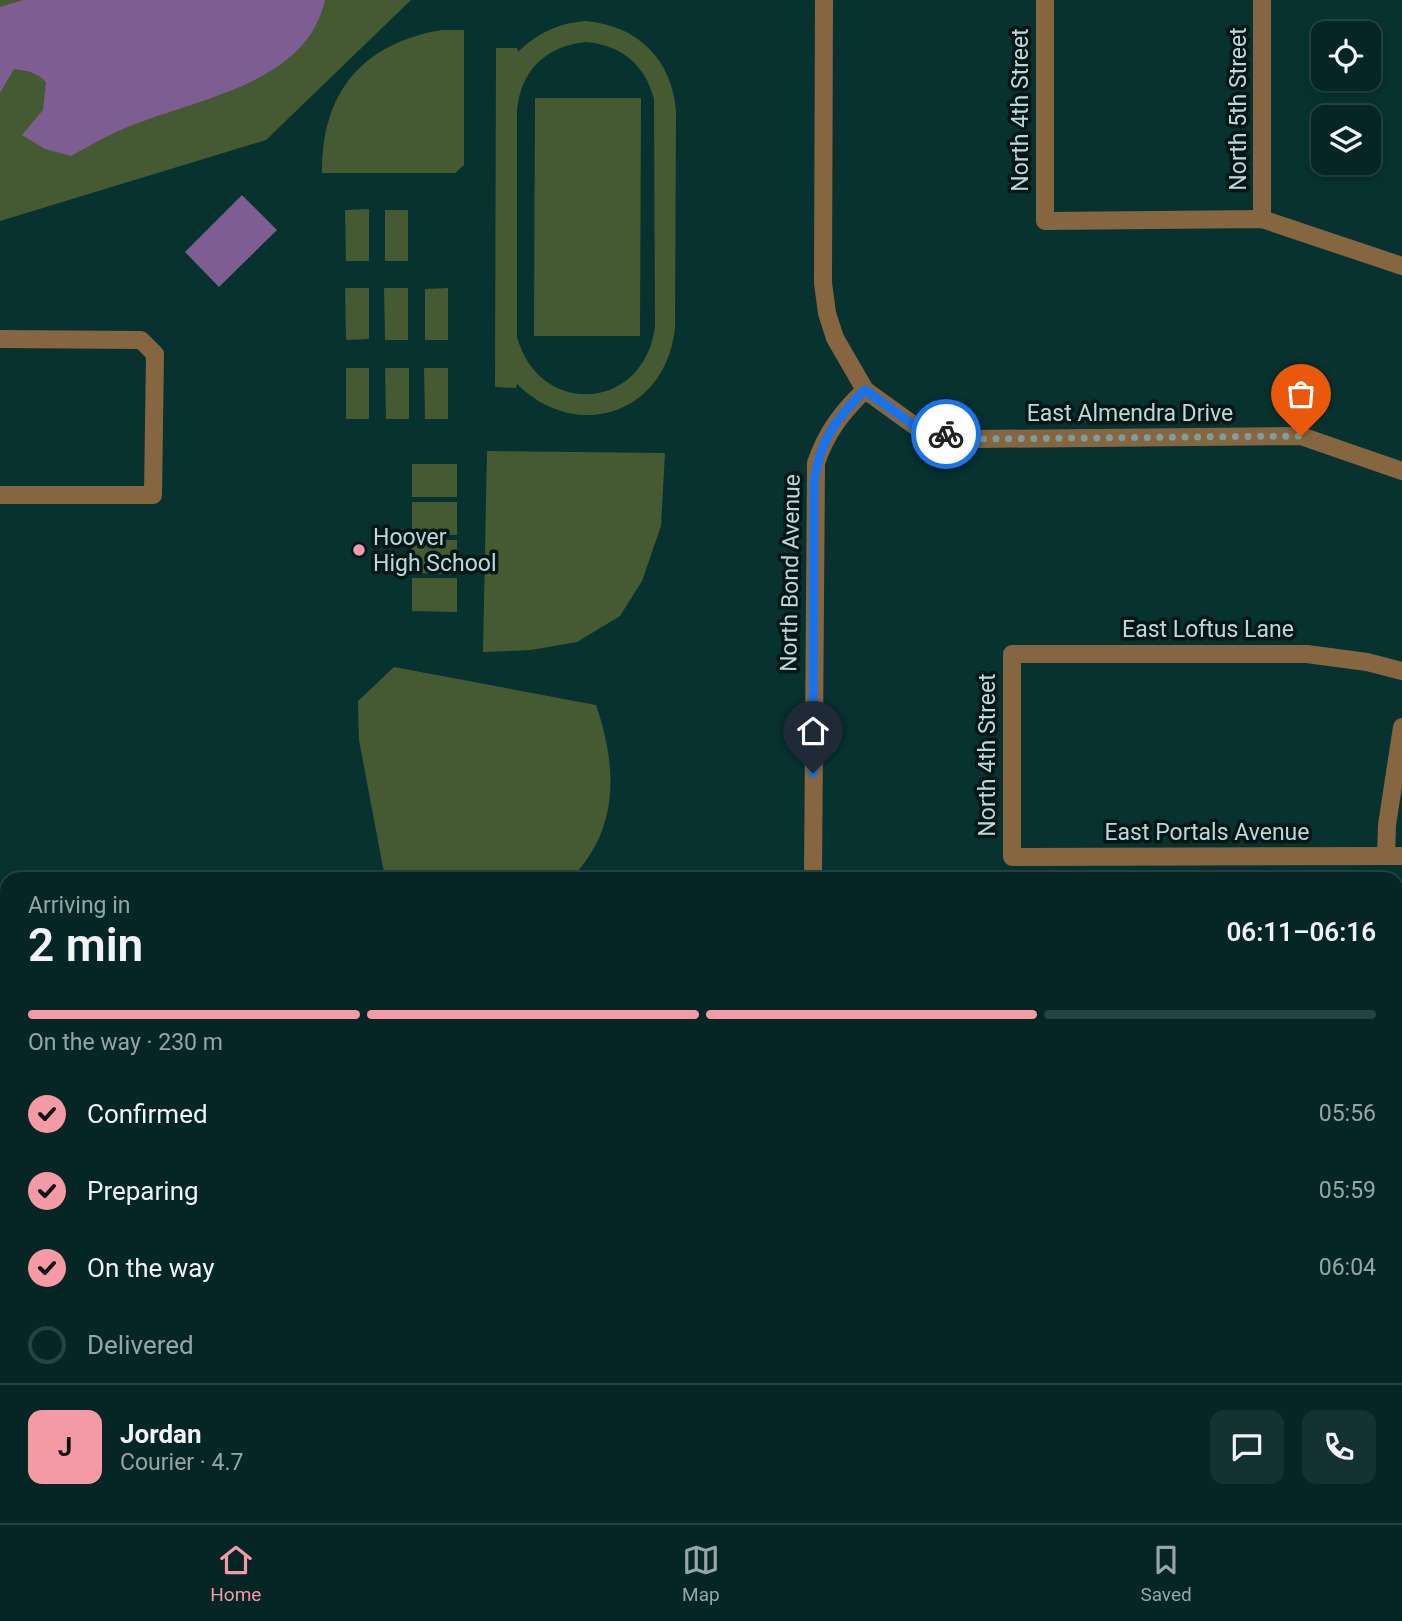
<!DOCTYPE html>
<meta charset="utf-8">
<style>
body{margin:0;font-family:Roboto,sans-serif;background:#133231;color:#f1f3f6;height:100vh;display:flex;flex-direction:column;font-size:26px;white-space:nowrap}
*{box-sizing:border-box;margin:0}
p{font-size:23px;color:#97a5a6}
.icon{flex:none;width:38px;height:38px;fill:none;stroke:currentColor;stroke-width:2;stroke-linecap:round;stroke-linejoin:round}
.map{position:relative;flex:1;overflow:hidden}
.details{position:absolute;left:0px;top:872px;width:1404px;height:653px;display:flex;flex-direction:column;background:#052624;border-radius:21px 21px 0 0;box-shadow:0 4px 10px #0003,0 0 0 2px #264341}
.details>*{flex:none}
.tools{position:absolute;left:1311px;top:21px;display:grid;gap:14px}
.tools a{display:grid;place-items:center;width:70px;height:70px;border-radius:14px;background:#052624;box-shadow:0 4px 10px #0003,0 0 0 2px #264341;font-size:35px}
.pin{position:absolute;display:grid;place-items:center;width:60px;height:60px;color:#fff;margin:-72px -30px;border-radius:50% 50% 50% 0;rotate:-45deg;box-shadow:0 0 7px #0007}
.pin .icon{rotate:45deg}
.courier{position:absolute;display:grid;place-items:center;width:70px;height:70px;margin:-35px;border:5px solid #1a73e8;border-radius:50%;background:#fff;color:#222;box-shadow:0 2px 9px #0007}
.head em{font-style:normal;font-weight:600}
.head div{display:flex;flex-direction:column-reverse}
.head{display:flex;align-items:center;justify-content:space-between;height:119px;padding:0 28px}
h1{font-size:46px;font-weight:600;line-height:52px}
.bar{display:grid;grid-template-columns:repeat(4,1fr);gap:10px 7px;align-content:center;height:84px;padding:0 28px}
.bar i{height:9px;border-radius:5px;background:#264341}
.bar .current{background:#f49aa7}
.bar p{grid-column:span 4}
.line{display:flex;align-items:center;gap:18px;padding:0 28px;border-top:2px solid #264341}
.line div{flex:1}
.round{display:grid;place-items:center;flex:none;width:74px;height:74px;border-radius:14px;background:#133231}
ol{padding:0 28px;list-style:none}
li{display:flex;align-items:center;gap:21px;height:77px}
li p{margin-inline-start:auto}
li .icon{padding:7px;border-radius:50%;background:#f49aa7;color:#111;stroke-width:4}
li:last-child{color:#97a5a6}
li i{width:38px;height:38px;border:4px solid #264341;border-radius:50%}
.tabs{display:flex;justify-content:space-around;align-items:center;height:98px;border-top:2px solid #264341;background:#052624;font-size:19px;color:#97a5a6}
.tabs a{display:grid;justify-items:center;gap:4px}
.tabs .current{color:#f49aa7}
.map>svg:first-child{display:block}
.green{fill:#455a32;fill-rule:evenodd}
.water{fill:#7d5d92}
.lines{fill:none;stroke-linecap:round;stroke-linejoin:round}
.minor{stroke:#856641;stroke-width:18}
.major{stroke:#e0a04c;stroke-width:18}
.done{stroke:#7e9e9c;stroke-width:7;stroke-dasharray:0 12.6}
.route{stroke:#1a73e8;stroke-width:9}
.poi-dot{fill:#f49aa7;stroke:#031716;stroke-width:2.5}
.labels{text-anchor:middle;stroke-width:7;stroke-linejoin:round;paint-order:stroke}
.street-label{font-size:23px;fill:#bed8d6;stroke:#031716}
.poi-label{font-size:23px;fill:#bed8d6;stroke:#031716;text-anchor:start}
</style>
<div class="map">
<svg width="1402" height="1523" viewBox="0 0 1402 1523">
<rect width="100%" height="100%" fill="#073230"/>
<g class="green">
<path d="M0 0H411L266 140 0 221Z"/>
<path d="M586 21C638 26 672 59 676 111L675 327C667 413 578 444 517 384L516 388 495 387 496 48H517L518 52C538 33 558 23 586 21ZM586 42C621 45 645 64 654 99L655 326C645 411 540 419 517 337V110C521 70 546 46 586 42Z"/>
<path d="M442 30H464V165L455 173H322C321 92 363 43 442 30Z"/>
<path d="M535 98H641L640 336H534Z"/>
<path d="M369 209V261H346L345 210Z"/>
<rect x="385" y="210" width="23" height="51"/>
<path d="M345 288H369V339L346 340Z"/>
<path d="M384 288H408V340H385Z"/>
<path d="M448 288V340H425V289Z"/>
<rect x="346" y="368" width="23" height="51"/>
<path d="M385 368H409V419H386Z"/>
<path d="M424 368H448V419H425Z"/>
<path d="M487 451 665 453 661 526 642 581 620 616 577 642 531 650 483 652Z"/>
<rect x="412" y="464" width="45" height="33"/>
<rect x="412" y="502" width="45" height="33"/>
<path d="M412 540H457V574L411 573Z"/>
<path d="M412 578H457V612L412 611Z"/>
<path d="M394 667 596 705C617 766 620 829 571 878H385L359 740 358 701Z"/>
</g>
<g class="water">
<path d="M23 0H325C307 83 200 98 133 125 111 133 91 145 71 156L45 149 22 135 43 110 46 82C36 72 28 71 14 69L0 93V7Z"/>
<path d="M242 195 277 230 219 287 185 252Z"/>
</g>
<g class="lines">
<g class="minor">
<path d="M824 0 823 283 827 313 835 338 865 390 915 426 977 439 1301 436 1402 471"/>
<path d="M1045 0V221L1262 219 1402 266"/>
<path d="M1262 0V219"/>
<path d="M0 339 141 340 155 354 153 495H0"/>
<path d="M1402 671 1367 662 1307 654H1012V857L1402 856"/>
<path d="M1386 856 1387 825 1402 727"/>
<path d="M813 878 816 463C826 433 842 412 865 390"/>
<path d="M1396 1059H1402"/>
<path d="M231 1517V1523"/>
<path d="M412 1517V1523"/>
<path d="M977 1517V1523"/>
<path d="M54 1523V1517"/>
<path d="M1157 1523V1517"/>
</g>
<g class="major">
<path d="M1396 1089H1402"/>
<path d="M0 1097 7 1096"/>
<path d="M1396 1114H1402"/>
<path d="M0 1124H7"/>
</g>
</g>
<g class="lines">
<path class="done" d="M946 434 977 439 1301 436"/>
<path class="route" d="M813 773 814 484C818 443 836 418 865 390L915 426 946 434"/>
</g>
<circle class="poi-dot" cx="359" cy="550" r="7"/>
<g class="labels">
<g class="street-label">
<text transform="translate(1238 109) rotate(-90)" y="8">North 5th Street</text>
<text transform="translate(1020 110) rotate(-90)" y="8">North 4th Street</text>
<text x="1130" y="421">East Almendra Drive</text>
<text transform="translate(790 573) rotate(-89)" y="8">North Bond Avenue</text>
<text x="1208" y="637">East Loftus Lane</text>
<text transform="translate(987 755) rotate(-90)" y="8">North 4th Street</text>
<text x="1207" y="840">East Portals Avenue</text>
</g>
<g class="poi-label">
<text x="373" y="545">Hoover<tspan x="373" dy="26">High School</tspan></text>
</g>
</g>
</svg>
<div class="tools">
<a><svg class="icon" aria-label="locate" viewBox="0 0 24 24"><circle cx="12" cy="12" r="6"/><path d="M12 2v4M12 18v4M2 12h4M18 12h4"/></svg></a>
<a><svg class="icon" aria-label="layers" viewBox="0 0 24 24"><path d="M12 4l9 5-9 5-9-5zM3 14l9 5 9-5"/></svg></a>
</div>
<div class="pin" style="left:1301px;top:436px;background:#ea580c"><svg class="icon" aria-label="bag" viewBox="0 0 24 24"><path d="M5 8h14l-1 12H6zM9 8a3 3 0 0 1 6 0"/></svg></div>
<div class="pin" style="left:813px;top:773px;background:#1f2937"><svg class="icon" aria-label="home" viewBox="0 0 24 24"><path d="M3 11l9-7 9 7M6 9v11h12V9"/></svg></div>
<div class="courier" style="left:946px;top:434px"><svg class="icon" aria-label="bike" viewBox="0 0 24 24"><circle cx="6" cy="16" r="4"/><circle cx="18" cy="16" r="4"/><path d="M6 16l4-8h5l3 8M10 8l3 8H6M13 5h3"/></svg></div>
<section class="details">
<div class="head"><div><h1>2 min</h1><p>Arriving in</p></div><em>06:11–06:16</em></div>
<div class="bar"><i class="current"></i><i class="current"></i><i class="current"></i><i></i><p>On the way · 230 m</p></div>
<ol>
<li><svg class="icon" aria-label="check" viewBox="0 0 24 24"><path d="M5 12l5 5 9-10"/></svg>Confirmed<p>05:56</p></li>
<li><svg class="icon" aria-label="check" viewBox="0 0 24 24"><path d="M5 12l5 5 9-10"/></svg>Preparing<p>05:59</p></li>
<li><svg class="icon" aria-label="check" viewBox="0 0 24 24"><path d="M5 12l5 5 9-10"/></svg>On the way<p>06:04</p></li>
<li><i></i>Delivered</li>
</ol>
<div class="line" style="height:126px"><b class="round" style="background:#f49aa7;color:#111">J</b><div><b>Jordan</b><p>Courier · 4.7</p></div><a class="round"><svg class="icon" aria-label="chat" viewBox="0 0 24 24"><path d="M4 5h16v11H9l-5 4z"/></svg></a><a class="round"><svg class="icon" aria-label="phone" viewBox="0 0 24 24"><path d="M5 4h4l2 5-3 2q2 4 5 5l2-3 5 2v4C11 20 4 13 5 4z"/></svg></a></div>
</section>
</div>
<nav class="tabs">
<a class="current"><svg class="icon" aria-label="home" viewBox="0 0 24 24"><path d="M3 11l9-7 9 7M6 9v11h12V9"/></svg>Home</a>
<a><svg class="icon" aria-label="map" viewBox="0 0 24 24"><path d="M3 6l6-2 6 2 6-2v14l-6 2-6-2-6 2zM9 4v14M15 6v14"/></svg>Map</a>
<a><svg class="icon" aria-label="saved" viewBox="0 0 24 24"><path d="M7 4h10v16l-5-4-5 4z"/></svg>Saved</a>
</nav>
